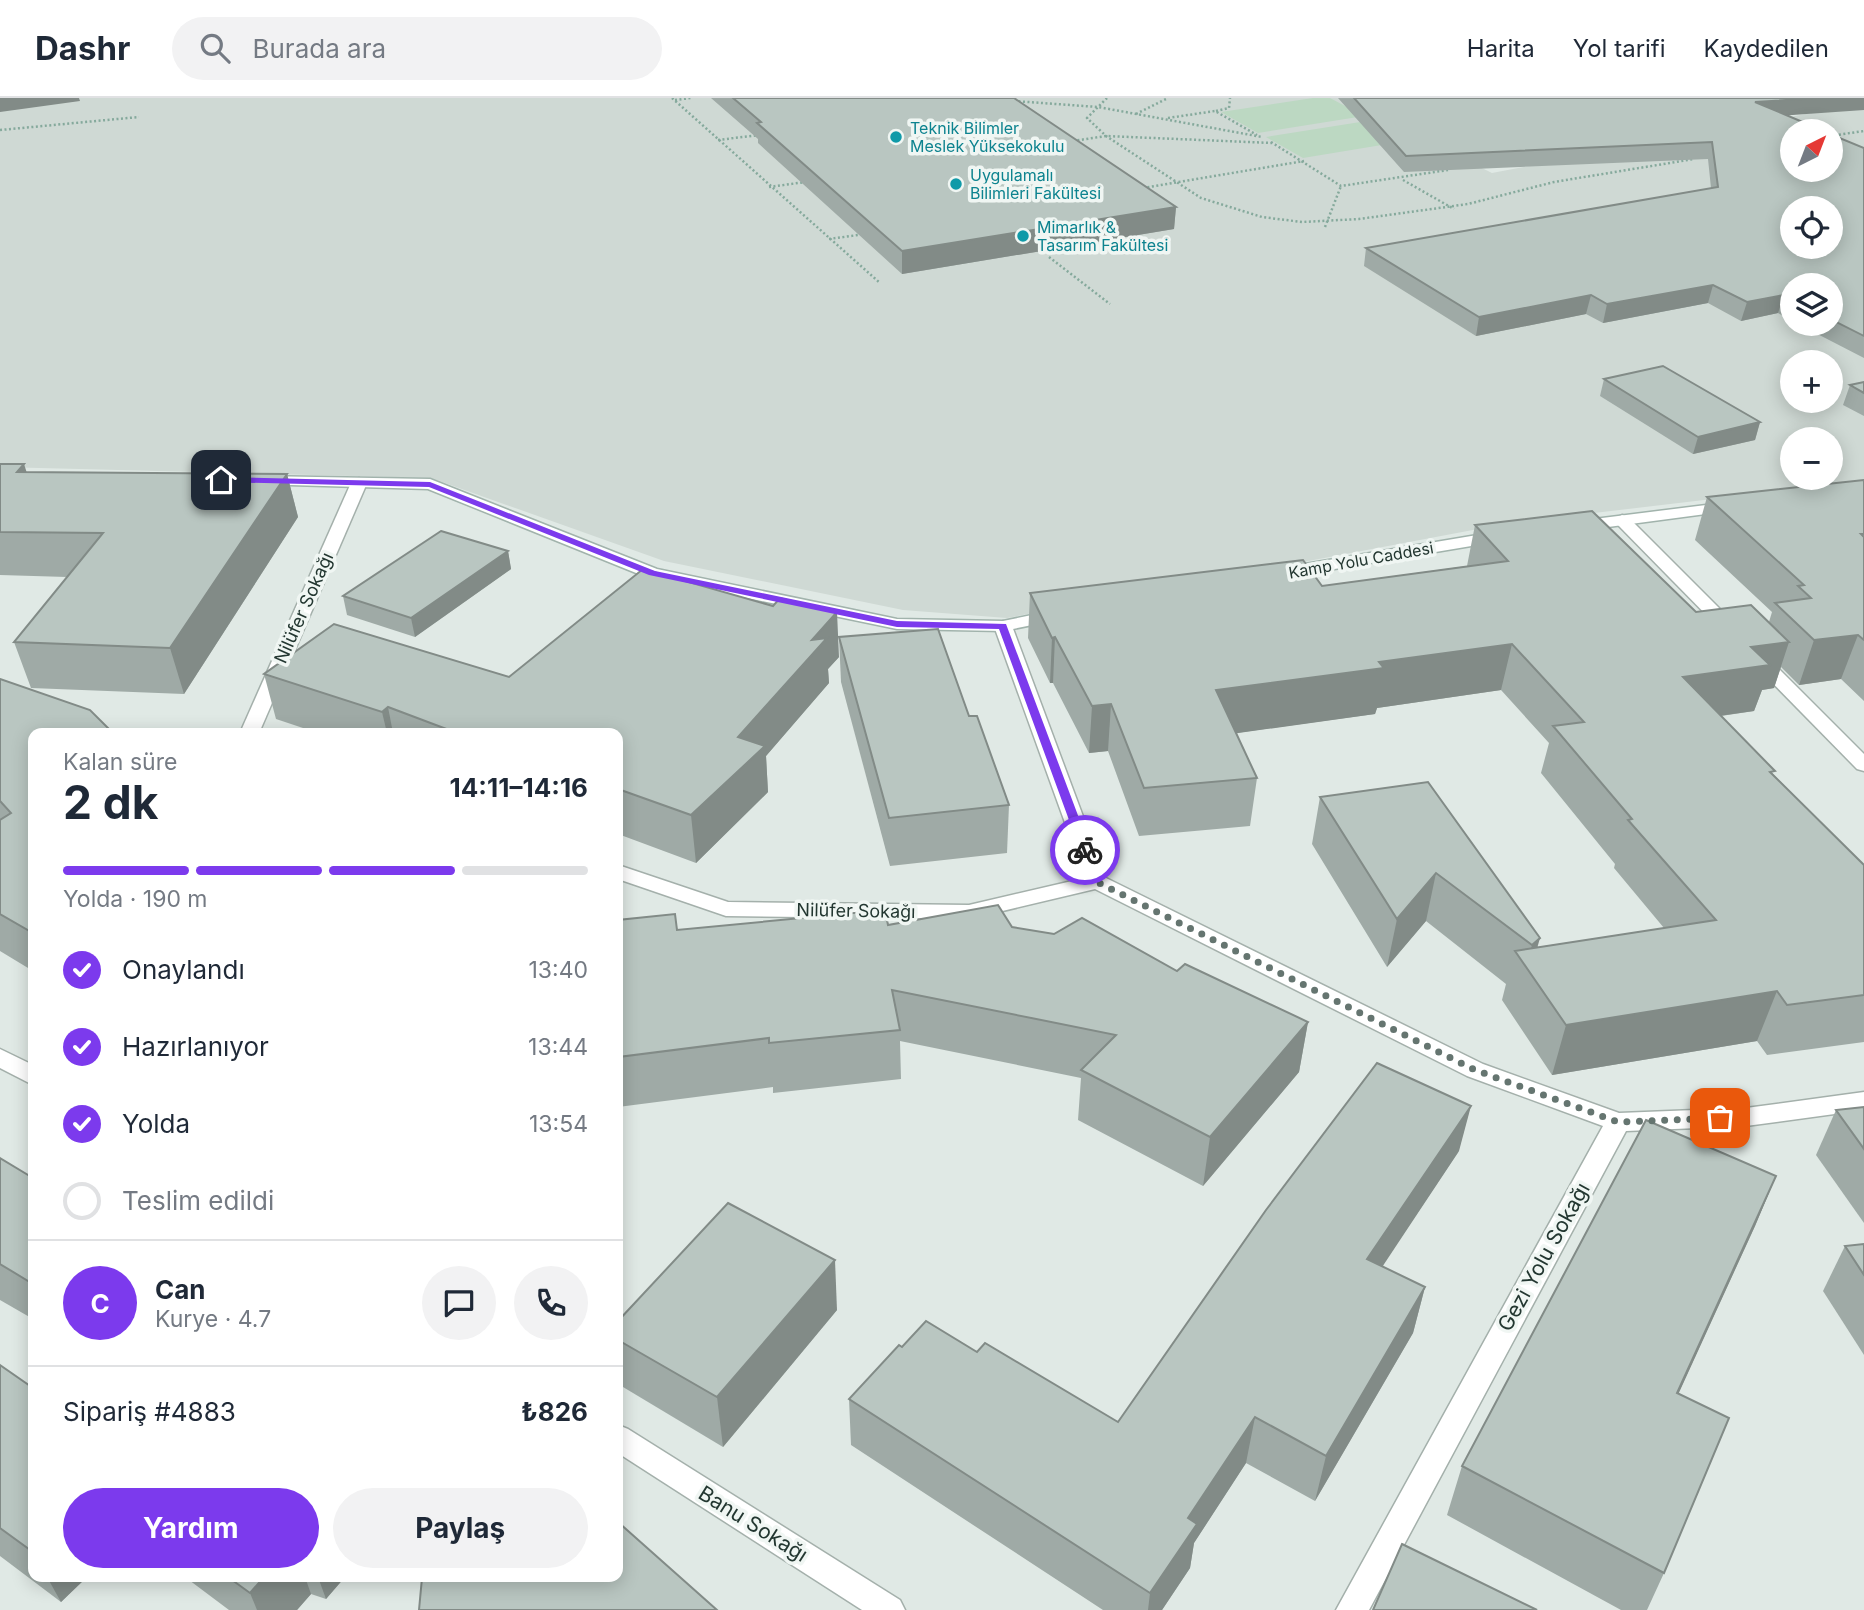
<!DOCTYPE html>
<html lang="tr">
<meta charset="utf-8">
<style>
body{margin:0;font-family:Inter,sans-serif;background:#f2f2f3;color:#1f2937;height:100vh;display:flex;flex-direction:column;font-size:26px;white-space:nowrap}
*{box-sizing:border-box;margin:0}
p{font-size:23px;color:#747a83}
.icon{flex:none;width:38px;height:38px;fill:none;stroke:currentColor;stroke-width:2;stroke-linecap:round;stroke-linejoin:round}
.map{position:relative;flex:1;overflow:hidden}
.sheet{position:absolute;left:28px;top:630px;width:595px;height:854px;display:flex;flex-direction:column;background:#fff;border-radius:14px;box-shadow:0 4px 18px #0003}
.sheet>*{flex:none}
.needle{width:46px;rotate:42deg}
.fabs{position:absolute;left:1780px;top:21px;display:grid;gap:14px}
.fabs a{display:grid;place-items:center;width:63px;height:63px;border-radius:50%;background:#fff;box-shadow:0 4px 18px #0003;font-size:35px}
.pin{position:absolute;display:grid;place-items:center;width:60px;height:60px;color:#fff;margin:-30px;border-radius:14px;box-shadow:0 4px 10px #0006}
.courier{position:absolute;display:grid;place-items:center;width:70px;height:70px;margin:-35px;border:5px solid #7c3aed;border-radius:50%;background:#fff;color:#222;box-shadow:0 2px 9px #0007}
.overview em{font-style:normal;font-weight:700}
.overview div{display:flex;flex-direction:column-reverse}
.overview{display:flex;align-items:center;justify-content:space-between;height:119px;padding:0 35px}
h1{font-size:46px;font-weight:700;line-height:52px}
.bar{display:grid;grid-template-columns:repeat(4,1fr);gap:10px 7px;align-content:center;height:84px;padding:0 35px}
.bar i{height:9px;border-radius:5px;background:#e0e1e3}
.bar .selected{background:#7c3aed}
.bar p{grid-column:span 4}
.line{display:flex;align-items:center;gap:18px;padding:0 35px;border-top:2px solid #e0e1e3}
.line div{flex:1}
.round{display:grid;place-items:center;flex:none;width:74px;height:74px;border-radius:37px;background:#f2f2f3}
ol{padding:0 35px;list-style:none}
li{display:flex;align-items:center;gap:21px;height:77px}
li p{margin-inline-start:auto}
li .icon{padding:7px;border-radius:50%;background:#7c3aed;color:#fff;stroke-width:4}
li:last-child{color:#747a83}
li i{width:38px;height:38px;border:4px solid #e0e1e3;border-radius:50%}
.button{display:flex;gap:14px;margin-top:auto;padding:14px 35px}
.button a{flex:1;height:80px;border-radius:42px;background:#7c3aed;color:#fff;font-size:28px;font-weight:700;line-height:80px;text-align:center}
.button a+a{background:#f2f2f3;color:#1f2937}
header{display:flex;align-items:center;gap:42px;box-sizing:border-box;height:98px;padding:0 35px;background:#fff;border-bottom:2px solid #e0e1e3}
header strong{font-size:33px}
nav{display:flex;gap:38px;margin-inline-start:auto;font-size:24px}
.search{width:490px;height:63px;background:#f2f2f3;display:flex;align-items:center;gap:18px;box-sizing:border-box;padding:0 24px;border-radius:38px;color:#747a83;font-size:26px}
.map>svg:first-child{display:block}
.built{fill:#cfd9d4;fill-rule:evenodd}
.green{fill:#bcd8c2}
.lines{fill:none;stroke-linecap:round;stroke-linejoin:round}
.street-casing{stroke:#a4b0ab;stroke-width:3}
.secondary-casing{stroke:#a1b3ac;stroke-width:3}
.path{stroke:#85a99c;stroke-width:2.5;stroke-dasharray:2 2.5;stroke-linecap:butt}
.street{fill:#fff;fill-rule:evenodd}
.secondary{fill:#fff;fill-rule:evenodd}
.wall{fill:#9faaa6}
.shaded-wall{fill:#828b87}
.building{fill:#b9c6c1;stroke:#828b87;stroke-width:2;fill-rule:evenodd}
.route{fill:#7c3aed}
.done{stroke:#657570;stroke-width:7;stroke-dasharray:0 12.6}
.culture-dot{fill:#0f9aa8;stroke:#f0f6f3;stroke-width:2.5}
.labels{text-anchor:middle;stroke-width:7;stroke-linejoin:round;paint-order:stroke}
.far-culture-label{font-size:16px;fill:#0d838f;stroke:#f0f6f3;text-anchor:start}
.far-street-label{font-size:16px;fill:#233731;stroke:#f0f6f3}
.street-label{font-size:18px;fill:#233731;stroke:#f0f6f3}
.near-street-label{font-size:21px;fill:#233731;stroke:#f0f6f3}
</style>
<header>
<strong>Dashr</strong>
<div class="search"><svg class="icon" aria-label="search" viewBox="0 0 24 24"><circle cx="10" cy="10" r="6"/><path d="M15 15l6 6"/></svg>Burada ara</div>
<nav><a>Harita</a><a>Yol tarifi</a><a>Kaydedilen</a></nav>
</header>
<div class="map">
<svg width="1864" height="1512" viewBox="0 0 1864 1512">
<rect width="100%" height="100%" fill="#e0e9e5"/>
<path class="built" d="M0 0H1340L1492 75 1864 5V383L1510 425 1007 520 903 512 664 463 431 380 0 369ZM1792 33H1830V72H1792ZM1792 110H1830V149H1792ZM1792 187H1830V226H1792ZM1792 264H1830V303H1792ZM1792 341H1830V380H1792Z"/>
<g class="green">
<path d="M1313 0H1330L1364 18 1258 35 1221 14Z"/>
<path d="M1373 22 1412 42 1303 60 1266 39Z"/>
</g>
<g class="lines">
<g class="street-casing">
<g id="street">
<path d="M359 380 367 385 259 635H240L351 385Z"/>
<path d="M1622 417 1628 419 1736 527 1739 531 1736 535H1724L1616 425 1614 422Z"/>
<path d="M1003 523 1012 528 1106 780 1483 966 1619 1015 1746 1010 1864 994V1012L1746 1028 1626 1033 1369 1512H1336L1603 1028 1467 978 1095 791 969 821 726 818 618 781V767L728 804 969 807 1085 780 994 528Z"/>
<path d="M1757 554 1763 555 1864 656V673L1857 671 1751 563 1748 559 1751 555Z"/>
<path d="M0 951 33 967V987L0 970Z"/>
<path d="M618 1327 628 1331 900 1502 905 1512H862L618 1355Z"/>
</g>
</g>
<g class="secondary-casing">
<g id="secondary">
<path d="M261 378 430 381 657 471 897 521 1003 523 1056 512 1065 517 1062 521 1003 533 897 531 646 479 428 391 255 386 253 383 255 380Z"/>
<path d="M1730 404 1738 409 1736 412 1578 433 1570 428 1578 423Z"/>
<path d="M1501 433 1509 438 1507 442 1281 480 1272 475 1281 470Z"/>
</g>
</g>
<g class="path">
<path d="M672 0 880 185"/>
<path d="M1107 0 1087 20 1106 38 1201 100 1262 119 1302 124 1359 121 1468 106 1554 84 1694 61"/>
<path d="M675 2 691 0"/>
<path d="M1014 3 1098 9 1262 39"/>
<path d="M1216 13 1229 10 1230 0"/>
<path d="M1136 16 1168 0"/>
<path d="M1168 20 1215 13 1257 37"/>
<path d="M0 32 139 19"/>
<path d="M1830 38 1864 33"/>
<path d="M718 42 759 37"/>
<path d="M1073 43 1106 38 1272 45"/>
<path d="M1271 44 1341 88 1448 72"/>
<path d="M1403 82 1454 111"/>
<path d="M769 89 805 84"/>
<path d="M1143 90 1304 63"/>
<path d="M1325 129 1341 88"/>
<path d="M829 141 865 136"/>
<path d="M1049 159 1110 206"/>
</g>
<use href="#street" class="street"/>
<use href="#secondary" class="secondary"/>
</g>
<g class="wall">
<path d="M711 0H1014L1176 109 1174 131 902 176 758 45V41Z"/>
<path d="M1338 0H1864L1787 18 1864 50V260L1798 226H1830V187H1792V223L1778 215 1741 223 1708 205 1603 225 1586 216 1476 238 1364 168 1366 150 1711 90 1708 61 1404 74Z"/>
<path d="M1604 281 1760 324 1755 342 1693 356 1600 298Z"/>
<path d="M1864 284V318L1843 307 1850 287Z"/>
<path d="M0 366 26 374 287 376 298 419 184 596 31 590 14 544 67 479 0 477Z"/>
<path d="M1864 382V603L1841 581 1799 587 1781 569 1774 590 1762 592 1754 613 1721 618 1774 677 1864 767V944L1767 957 1757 943 1552 977 1502 902 1506 886 1426 823 1387 869 1312 746 1320 699 1428 684 1538 849 1664 830 1614 770 1615 766 1541 675 1549 645 1501 592 1377 610 1375 616 1236 635 1257 680 1250 728 1139 738 1108 653 1089 655 1053 585H1050L1028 540 1030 495 1322 488 1467 468 1475 427 1696 514 1769 524 1772 514 1695 442 1707 399Z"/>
<path d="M508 453 511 471 415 539 347 517 343 498Z"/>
<path d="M839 539 969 618 1009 707 1007 755 890 768 841 584Z"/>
<path d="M839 559 828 571 829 585 766 658 768 694 696 765 618 736V635H318L276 621 264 576 509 579Z"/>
<path d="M0 581 112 634 113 635H33V873L0 853Z"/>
<path d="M618 822 677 832 888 827 1012 829 1177 873 1308 924 1299 974 1203 1088 1078 1022 1081 980 900 943 901 981 773 995V989L618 1009Z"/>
<path d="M1864 1009V1125L1816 1057 1836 1012Z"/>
<path d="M1459 1053 1382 1168 1425 1189 1413 1235 1315 1403 1246 1365 1194 1445 1190 1470 1162 1512H1103L851 1347 849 1301 902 1249 977 1254 1118 1324Z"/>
<path d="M0 1060 33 1080V1221L0 1202Z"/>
<path d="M1776 1078 1755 1128 1678 1296 1664 1475 1647 1512H1621L1447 1417 1462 1368Z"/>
<path d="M1864 1146V1257L1823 1193 1845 1148Z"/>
<path d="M837 1212 723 1349 618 1286V1223Z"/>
<path d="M0 1267 33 1290V1479H87L61 1504 0 1458Z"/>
<path d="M185 1479H345L326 1501 311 1496 297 1512H229Z"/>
</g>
<g class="shaded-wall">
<path d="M0 0H79L80 3 0 14Z"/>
<path d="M1818 0H1864V12L1751 20 1755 4Z"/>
<path d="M1176 109 1174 131 902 176V153Z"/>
<path d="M1713 187 1708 205 1603 225 1607 206Z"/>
<path d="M1591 197 1586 216 1476 238 1479 219Z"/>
<path d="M1784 197 1778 215 1741 223 1747 204Z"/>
<path d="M1760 324 1755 342 1693 356 1698 339Z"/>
<path d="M24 366 38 409 17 374Z"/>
<path d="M287 376 298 419 184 596 170 550Z"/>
<path d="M508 453 511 471 415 539 411 520Z"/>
<path d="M837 514 839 559 828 571 829 585 766 658 768 694 696 765 691 717 738 639 812 542Z"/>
<path d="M1858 537 1841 581 1799 587 1814 542Z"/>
<path d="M1055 539 1053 585H1050L1052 540Z"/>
<path d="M1789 544 1774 590 1762 592 1754 613 1669 625 1683 579 1751 549Z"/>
<path d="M1512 546 1501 592 1377 610 1375 616 1210 639 1216 592 1379 564Z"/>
<path d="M1111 606 1108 653 1089 655 1092 608Z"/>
<path d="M388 609 393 635H387L382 614Z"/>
<path d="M1436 775 1426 823 1387 869 1397 821Z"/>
<path d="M1540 840 1530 875 1526 869 1532 847Z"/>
<path d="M1777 893 1757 943 1552 977 1566 927Z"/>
<path d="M1308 924 1299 974 1203 1088 1210 1039Z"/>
<path d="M1471 1008 1459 1053 1357 1207 1367 1161Z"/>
<path d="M1776 1078 1755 1128 1656 1345 1677 1295Z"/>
<path d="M835 1162 837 1212 723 1349 717 1299Z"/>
<path d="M1425 1189 1413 1235 1315 1403 1326 1358Z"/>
<path d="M1255 1319 1246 1365 1194 1445 1190 1470 1162 1512H1148L1150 1495 1188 1420Z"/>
<path d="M47 1479H87L61 1504Z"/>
<path d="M264 1479H305L311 1496 297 1512H257L250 1495Z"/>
<path d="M318 1479H345L326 1501Z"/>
</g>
<g class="building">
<path d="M733 0H1014L1176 109 902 153 757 25 761 24Z"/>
<path d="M1354 0H1818L1755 4 1824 33H1792V72H1830V36L1864 50V238L1830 221V187H1792V201L1784 197 1747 204 1713 187 1607 206 1591 197 1479 219 1366 150 1718 89 1712 44 1406 58ZM1792 110H1830V149H1792Z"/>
<path d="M1663 268 1760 324 1698 339 1604 281Z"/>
<path d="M1864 284V295L1850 287Z"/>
<path d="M0 366H24L17 374 287 376 170 550 14 544 103 435 0 434Z"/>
<path d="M1864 382V436H1861L1864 439V542L1858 537 1814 542 1775 505 1811 500 1798 488 1804 487 1707 399Z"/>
<path d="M1592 413 1696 514 1751 507 1789 544 1751 549 1770 567 1683 579 1775 673 1770 674 1864 767V897L1787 907 1777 893 1566 927 1515 853 1716 822 1628 722 1632 721 1553 628 1584 624 1512 546 1379 564 1384 570 1216 592 1257 680 1144 690 1111 606 1092 608 1055 539 1052 540 1030 495 1303 462 1322 488 1508 463 1475 427Z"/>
<path d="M441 433 508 453 411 520 343 498Z"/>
<path d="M643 471 773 508 780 500 837 514 812 542 827 540 738 639 765 648 691 717 618 691V635H457L388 609 382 614 264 576 334 526 509 579Z"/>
<path d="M938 531 969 618H977L1009 707 889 720 839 539Z"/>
<path d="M0 581 90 612 112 634 111 635H33V835L0 816V722L11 715 0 703Z"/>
<path d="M1428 684 1540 840 1532 847 1436 775 1397 821 1320 699Z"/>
<path d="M998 807 1012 829 1054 836 1082 820 1177 873 1185 866 1308 924 1210 1039 1081 972 1116 937 892 892 900 932 769 945V940L618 959V822L675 816 677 832 885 812 888 827Z"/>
<path d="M1377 965 1471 1008 1367 1161 1425 1189 1326 1358 1255 1319 1188 1420 1197 1426 1150 1495 849 1301 899 1247 902 1249 926 1223 977 1254 985 1245 1118 1324 1266 1112Z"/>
<path d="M1864 1009V1051L1836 1012Z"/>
<path d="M1646 1022 1776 1078 1677 1295 1729 1320 1664 1475 1462 1368Z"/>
<path d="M0 1060 33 1080V1186L0 1166Z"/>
<path d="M728 1105 835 1162 717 1299 618 1242V1223Z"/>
<path d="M1864 1146V1177L1845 1148Z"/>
<path d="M0 1267 33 1290V1454L0 1430Z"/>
<path d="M618 1424 717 1512H419L422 1480 424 1479H618Z"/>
<path d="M1402 1446 1537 1512H1373Z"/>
<path d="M228 1479H264L250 1495Z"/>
</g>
<path class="route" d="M221 379 430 384 655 473 897 523 1006 526 1091 752 1085 756 1080 752 999 531 897 529 649 477 429 389 218 384Z"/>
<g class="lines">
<path class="done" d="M1085 752 1097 784 1475 972 1618 1024 1720 1020"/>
</g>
<g class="culture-dot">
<circle cx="896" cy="39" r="7"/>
<circle cx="956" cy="86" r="7"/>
<circle cx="1023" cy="138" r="7"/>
</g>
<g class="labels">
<g class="far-culture-label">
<text x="910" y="36">Teknik Bilimler<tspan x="910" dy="18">Meslek Yüksekokulu</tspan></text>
<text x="970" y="83">Uygulamalı<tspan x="970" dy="18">Bilimleri Fakültesi</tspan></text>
<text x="1037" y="135">Mimarlık &amp;<tspan x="1037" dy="18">Tasarım Fakültesi</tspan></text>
</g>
<g class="far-street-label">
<text transform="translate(1361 462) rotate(-10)" y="6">Kamp Yolu Caddesi</text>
</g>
<g class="street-label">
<text transform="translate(304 510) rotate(-66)" y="6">Nilüfer Sokağı</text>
<text transform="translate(856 813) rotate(1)" y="6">Nilüfer Sokağı</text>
</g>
<g class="near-street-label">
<text transform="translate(1544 1159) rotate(-61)" y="7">Gezi Yolu Sokağı</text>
<text transform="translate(753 1426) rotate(32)" y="7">Banu Sokağı</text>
</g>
</g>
</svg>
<div class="fabs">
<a><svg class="needle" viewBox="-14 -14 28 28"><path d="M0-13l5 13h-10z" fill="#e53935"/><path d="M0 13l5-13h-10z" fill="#747a83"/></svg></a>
<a><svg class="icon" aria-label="locate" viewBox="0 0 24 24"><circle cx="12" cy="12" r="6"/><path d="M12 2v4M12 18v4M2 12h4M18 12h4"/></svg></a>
<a><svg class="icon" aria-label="layers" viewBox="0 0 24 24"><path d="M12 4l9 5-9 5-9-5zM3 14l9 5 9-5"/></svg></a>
<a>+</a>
<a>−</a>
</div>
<div class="pin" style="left:1720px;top:1020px;background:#ea580c"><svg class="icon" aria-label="bag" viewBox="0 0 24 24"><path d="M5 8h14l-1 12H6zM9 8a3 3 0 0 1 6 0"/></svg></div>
<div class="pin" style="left:221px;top:382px;background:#1f2937"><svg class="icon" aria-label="home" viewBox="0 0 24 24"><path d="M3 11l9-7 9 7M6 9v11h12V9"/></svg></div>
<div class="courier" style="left:1085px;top:752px"><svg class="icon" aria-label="bike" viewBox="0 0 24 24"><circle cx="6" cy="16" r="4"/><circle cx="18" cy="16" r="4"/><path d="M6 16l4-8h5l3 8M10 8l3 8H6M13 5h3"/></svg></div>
<section class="sheet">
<div class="overview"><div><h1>2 dk</h1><p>Kalan süre</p></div><em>14:11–14:16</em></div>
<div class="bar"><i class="selected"></i><i class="selected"></i><i class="selected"></i><i></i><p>Yolda · 190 m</p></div>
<ol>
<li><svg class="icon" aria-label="check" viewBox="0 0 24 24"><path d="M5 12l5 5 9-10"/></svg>Onaylandı<p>13:40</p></li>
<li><svg class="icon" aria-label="check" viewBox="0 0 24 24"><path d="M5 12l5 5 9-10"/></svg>Hazırlanıyor<p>13:44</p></li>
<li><svg class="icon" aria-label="check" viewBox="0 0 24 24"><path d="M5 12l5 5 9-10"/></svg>Yolda<p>13:54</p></li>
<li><i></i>Teslim edildi</li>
</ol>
<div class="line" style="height:126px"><b class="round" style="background:#7c3aed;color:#fff">C</b><div><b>Can</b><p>Kurye · 4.7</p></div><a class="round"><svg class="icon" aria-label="chat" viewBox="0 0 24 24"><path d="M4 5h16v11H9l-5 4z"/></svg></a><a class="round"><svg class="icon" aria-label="phone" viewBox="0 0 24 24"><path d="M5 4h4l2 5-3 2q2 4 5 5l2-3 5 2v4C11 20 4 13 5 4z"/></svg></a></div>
<div class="line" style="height:91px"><div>Sipariş #4883</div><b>₺826</b></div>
<div class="button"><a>Yardım</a><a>Paylaş</a></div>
</section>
</div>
